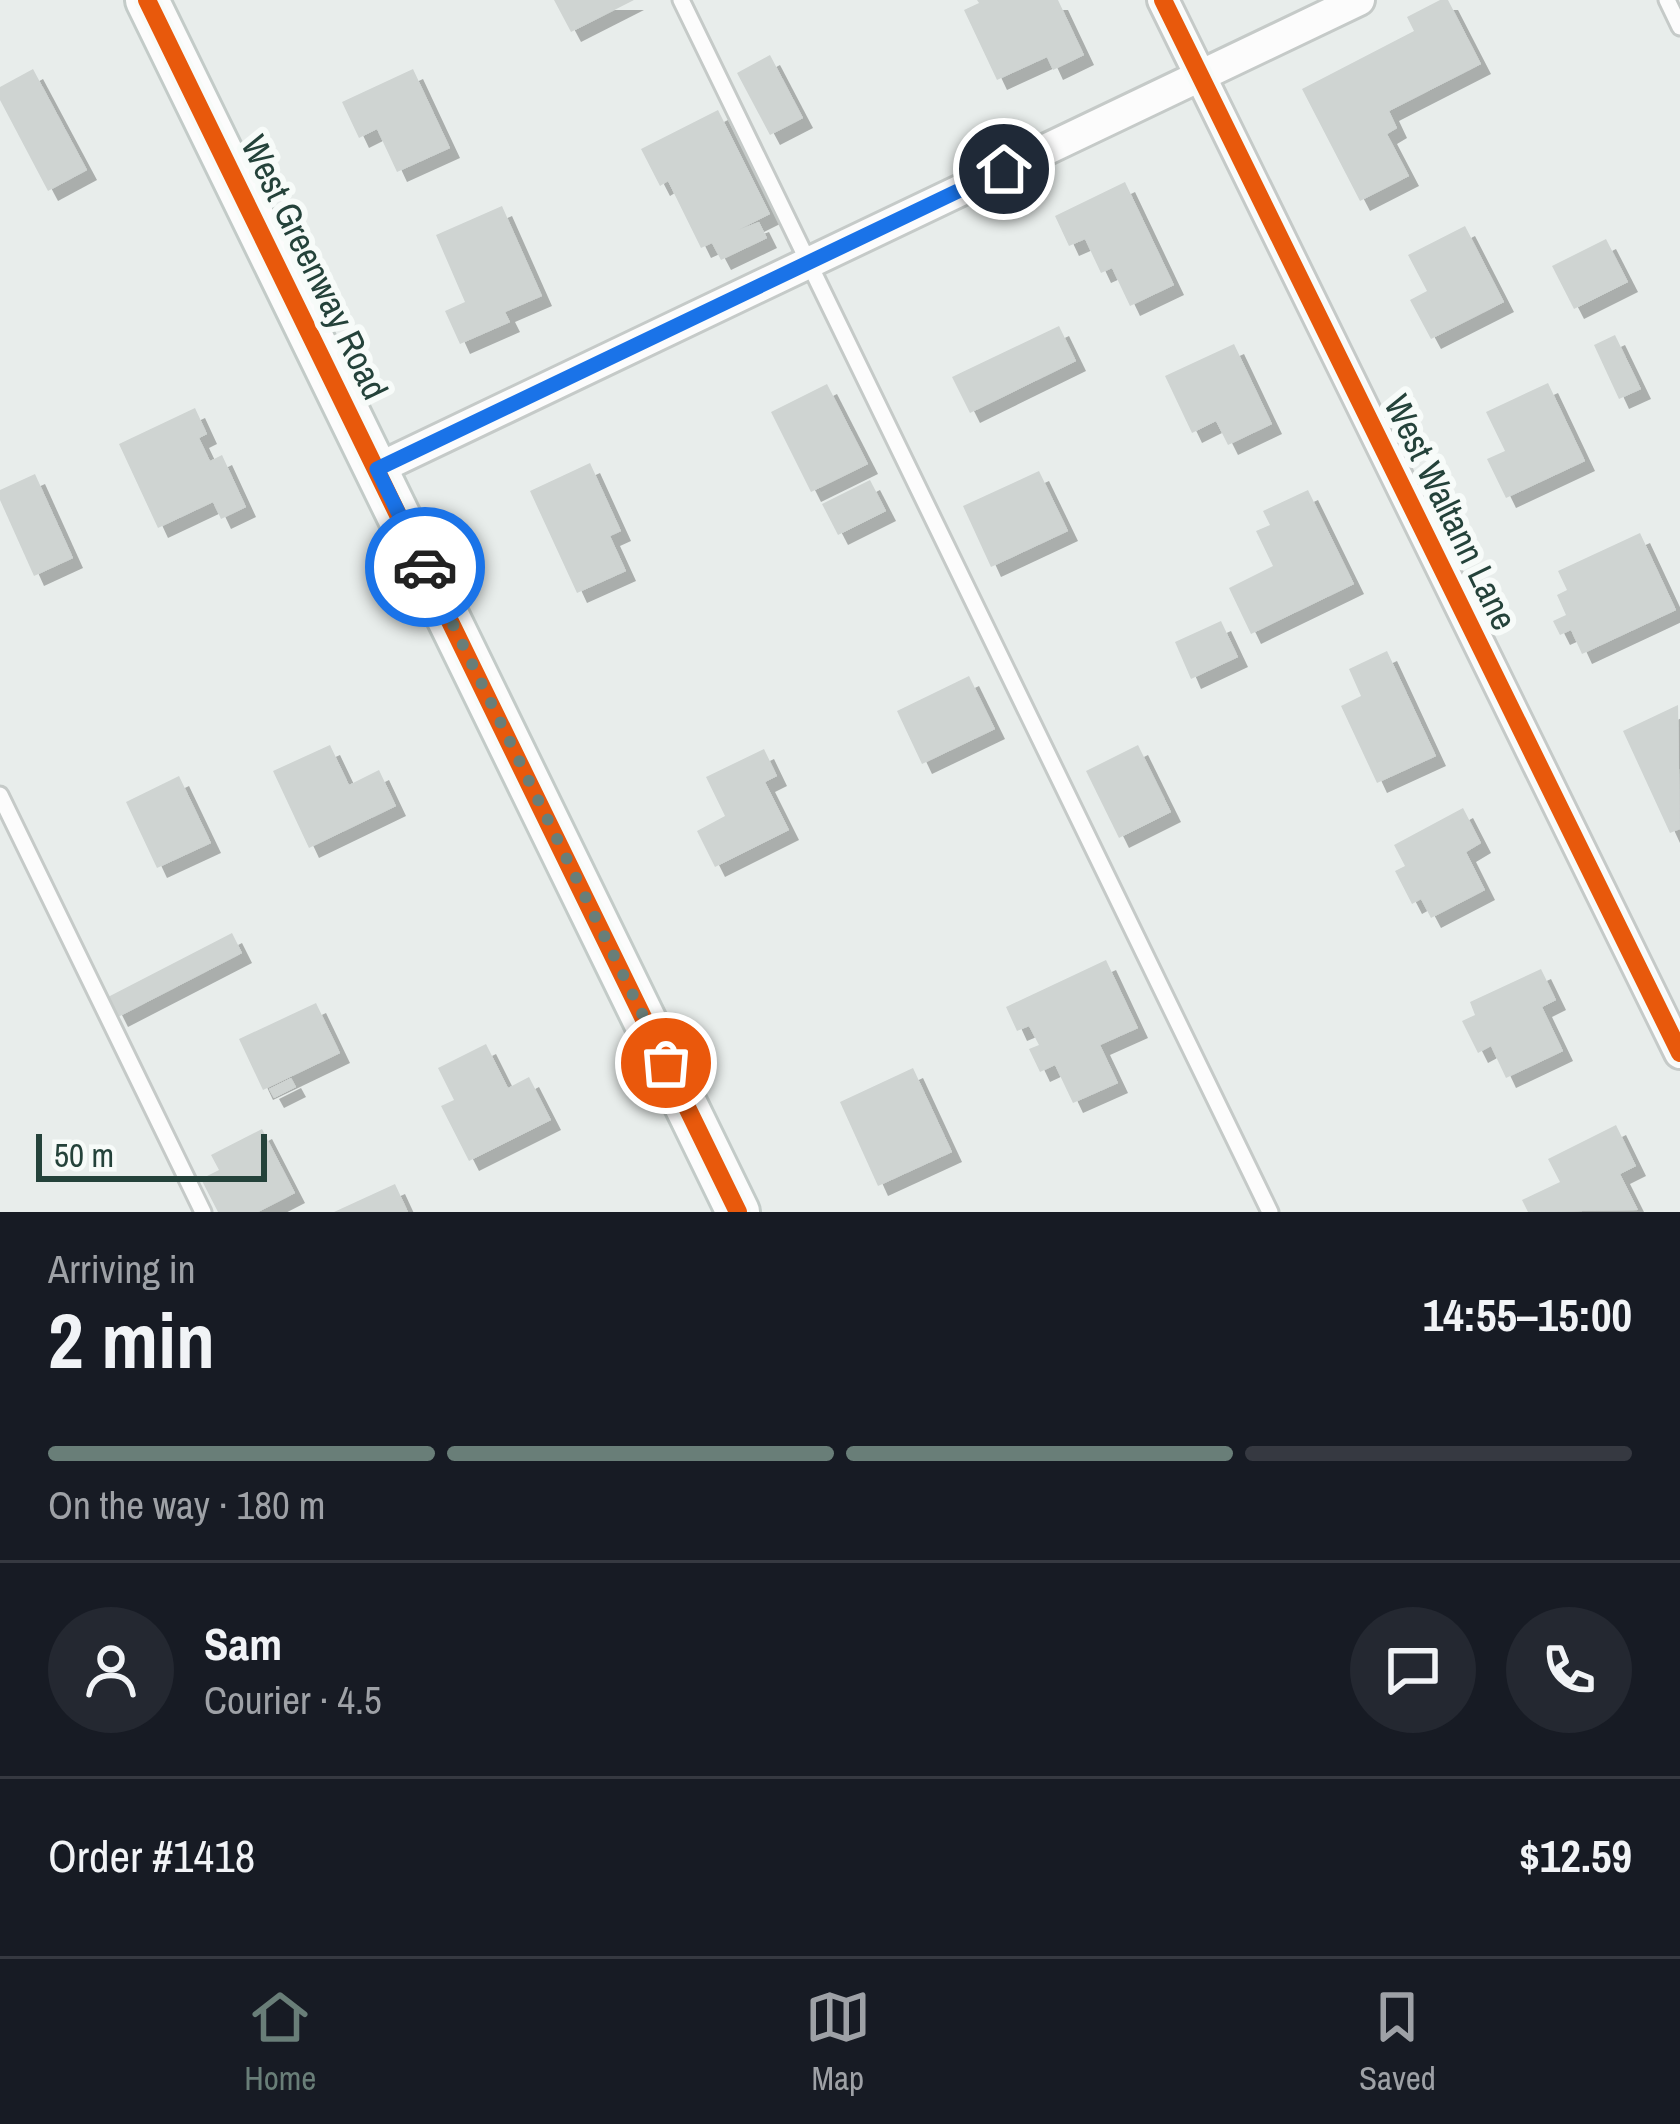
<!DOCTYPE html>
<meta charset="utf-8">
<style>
body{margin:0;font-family:"Archivo Narrow",sans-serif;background:#242831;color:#f1f3f6;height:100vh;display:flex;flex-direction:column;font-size:45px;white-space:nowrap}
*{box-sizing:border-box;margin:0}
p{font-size:39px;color:#9ea1a6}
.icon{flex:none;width:66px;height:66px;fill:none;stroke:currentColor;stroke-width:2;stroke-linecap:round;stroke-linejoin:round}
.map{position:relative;height:1212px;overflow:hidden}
.sheet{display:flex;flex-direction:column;background:#171b24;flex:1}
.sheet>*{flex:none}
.scale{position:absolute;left:36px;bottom:30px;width:231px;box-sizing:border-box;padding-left:12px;border:6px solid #24423a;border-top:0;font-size:33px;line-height:42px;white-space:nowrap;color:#24423a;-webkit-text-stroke:9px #f7fbf9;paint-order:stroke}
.pin{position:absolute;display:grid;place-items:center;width:102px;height:102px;color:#fff;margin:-51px;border:6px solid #fff;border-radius:50%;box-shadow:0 3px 12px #0007}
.courier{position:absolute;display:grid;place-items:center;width:120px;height:120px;margin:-60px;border:9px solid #1a73e8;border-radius:50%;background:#fff;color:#222;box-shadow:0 3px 15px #0007}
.headline em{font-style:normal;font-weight:700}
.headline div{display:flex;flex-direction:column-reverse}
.headline{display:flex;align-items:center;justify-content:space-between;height:204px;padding:0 48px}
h1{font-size:78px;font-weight:700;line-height:90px}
.bar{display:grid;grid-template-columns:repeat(4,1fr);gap:18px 12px;align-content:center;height:144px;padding:0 48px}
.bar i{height:15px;border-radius:9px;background:#363941}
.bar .active{background:#697e78}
.bar p{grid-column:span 4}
.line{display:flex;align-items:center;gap:30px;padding:0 48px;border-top:3px solid #363941}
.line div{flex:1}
.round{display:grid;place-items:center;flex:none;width:126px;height:126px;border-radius:63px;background:#242831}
.dock{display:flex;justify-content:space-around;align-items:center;height:168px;border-top:3px solid #363941;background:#171b24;font-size:33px;color:#9ea1a6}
.dock a{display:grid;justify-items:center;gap:6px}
.dock .active{color:#697e78}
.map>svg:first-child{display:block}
.building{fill:#cfd4d2;filter:url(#shadow)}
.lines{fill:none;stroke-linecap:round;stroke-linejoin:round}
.lane-casing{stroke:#c5cac8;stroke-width:21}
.street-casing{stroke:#c5cac8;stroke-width:36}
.secondary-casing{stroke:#c3cbc8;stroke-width:48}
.lane{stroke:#fcfcfc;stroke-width:15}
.street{stroke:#fcfcfc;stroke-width:30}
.secondary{stroke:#fcfcfc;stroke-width:42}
.cycleway-casing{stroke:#f7fbf9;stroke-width:26}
.cycleway{stroke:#e8590c;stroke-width:18}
.done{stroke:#697e78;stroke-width:12;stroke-dasharray:0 21.6}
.route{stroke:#1a73e8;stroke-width:15}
.labels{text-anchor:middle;stroke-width:12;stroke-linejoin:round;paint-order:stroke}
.street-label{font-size:36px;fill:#24423a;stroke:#f7fbf9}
</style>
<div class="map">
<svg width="1680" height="1212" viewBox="0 0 1680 1212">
<defs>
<filter id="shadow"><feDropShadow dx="10" dy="10" stdDeviation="0" flood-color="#0004"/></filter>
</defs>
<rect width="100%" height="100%" fill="#e8edeb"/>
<g class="building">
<path d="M554 0H634L571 32Z"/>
<path d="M977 0H1058L1084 55 1053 70 1047 57 997 80 964 10 979 3Z"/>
<path d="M1440 0H1448L1481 64 1389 111 1397 128 1387 134 1409 176 1360 201 1302 89 1414 31 1407 17Z"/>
<path d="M770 55 803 118 770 135 737 73Z"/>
<path d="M33 69 87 170 48 191 0 100V87Z"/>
<path d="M413 69 450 148 397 172 377 129 359 138 342 102Z"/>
<path d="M718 110 770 214 738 230 759 222 767 238 721 260 712 243 701 248 668 181 660 186 641 149Z"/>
<path d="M1125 182 1174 285 1130 306 1112 268 1101 273 1085 239 1069 246 1055 216Z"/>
<path d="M502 206 542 296 505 312 510 322 460 344 445 311 465 302 436 235Z"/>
<path d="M1465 226 1504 302 1431 339 1410 300 1427 291 1408 255Z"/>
<path d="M1606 239 1628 282 1574 309 1552 266Z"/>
<path d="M1059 326 1076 361 970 413 952 377Z"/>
<path d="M1615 335 1641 389 1619 399 1594 345Z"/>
<path d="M1234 344 1272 424 1228 445 1216 421 1192 433 1165 376Z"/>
<path d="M1548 383 1585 461 1506 498 1487 459 1505 451 1486 412Z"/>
<path d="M827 384 868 464 811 492 771 412Z"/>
<path d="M195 408 207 434 199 438 210 461 222 455 246 507 221 519 213 502 158 528 119 444Z"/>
<path d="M590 463 621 531 610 536 626 571 577 593 530 491Z"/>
<path d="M1039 471 1068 531 991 567 963 506Z"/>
<path d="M35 474 73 558 34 576 0 500V490Z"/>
<path d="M870 480 886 511 838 535 822 504Z"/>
<path d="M1308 490 1354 584 1251 634 1229 588 1273 566 1256 531 1270 525 1263 511Z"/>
<path d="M1640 533 1676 610 1582 654 1571 630 1560 635 1553 621 1566 615 1557 595 1567 590 1558 571Z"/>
<path d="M1221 621 1238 657 1191 679 1175 642Z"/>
<path d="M1387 651 1436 756 1377 783 1341 706 1361 696 1349 669Z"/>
<path d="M969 676 995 729 922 764 897 711Z"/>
<path d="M1678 705 1680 829 1670 833 1623 731Z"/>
<path d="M330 745 349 785 379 770 396 806 309 848 273 771Z"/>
<path d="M1138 745 1171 812 1119 838 1086 771Z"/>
<path d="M764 749 777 776 765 782 789 830 715 867 697 831 725 816 706 777Z"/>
<path d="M179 776 211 843 157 868 126 802Z"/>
<path d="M1463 808 1481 843 1466 852 1485 890 1431 918 1421 899 1412 904 1395 871 1405 866 1394 845Z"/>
<path d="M232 933 242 953 118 1017 108 997Z"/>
<path d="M1106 960 1138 1028 1100 1045 1118 1083 1073 1103 1055 1065 1040 1072 1029 1049 1039 1045 1029 1026 1017 1031 1006 1007Z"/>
<path d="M1541 969 1556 1000 1542 1007 1563 1051 1506 1078 1491 1046 1478 1053 1462 1021 1475 1015 1470 1002Z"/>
<path d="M316 1003 340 1053 263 1090 239 1039Z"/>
<path d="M486 1044 508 1088 529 1077 551 1120 469 1161 441 1106 454 1100 438 1068Z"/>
<path d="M913 1068 952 1152 878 1186 840 1102Z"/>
<path d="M291 1078 296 1087 274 1098 269 1089Z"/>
<path d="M1616 1125 1636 1166 1620 1174 1638 1210 1528 1212 1522 1200 1560 1182 1548 1159Z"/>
<path d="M262 1129 295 1193 258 1212H218L201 1179 219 1170 211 1155Z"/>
<path d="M395 1184 408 1212H334Z"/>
</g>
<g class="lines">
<g class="lane-casing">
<g id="lane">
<path d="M681 0 1270 1212"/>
<path d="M1667 0 1680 27"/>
<path d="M0 795 203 1212"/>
</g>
</g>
<g class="street-casing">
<g id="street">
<path d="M1163 0 1680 1053"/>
<path d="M377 469 1359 0"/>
</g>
</g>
<g class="secondary-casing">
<path id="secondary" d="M147 0 738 1212"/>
</g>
<use href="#lane" class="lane"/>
<use href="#street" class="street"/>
<use href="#secondary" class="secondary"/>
<g class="cycleway-casing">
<g id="cycleway">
<path d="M147 0 738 1212"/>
<path d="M1163 0 1680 1053"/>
</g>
</g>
<use href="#cycleway" class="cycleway"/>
</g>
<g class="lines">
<path class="done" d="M425 567 666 1063"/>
<path class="route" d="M425 567 377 469 1004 169"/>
</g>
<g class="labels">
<g class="street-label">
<text transform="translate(315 267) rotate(64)" y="13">West Greenway Road</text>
<text transform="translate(1451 512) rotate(64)" y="13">West Waltann Lane</text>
</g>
</g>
</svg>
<div class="scale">50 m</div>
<div class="pin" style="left:666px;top:1063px;background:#ea580c"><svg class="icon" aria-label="bag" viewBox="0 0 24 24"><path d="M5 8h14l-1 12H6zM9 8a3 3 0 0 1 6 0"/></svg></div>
<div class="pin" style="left:1004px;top:169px;background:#1f2937"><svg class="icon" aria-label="home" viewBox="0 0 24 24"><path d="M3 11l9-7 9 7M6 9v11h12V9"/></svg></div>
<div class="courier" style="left:425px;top:567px"><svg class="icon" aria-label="car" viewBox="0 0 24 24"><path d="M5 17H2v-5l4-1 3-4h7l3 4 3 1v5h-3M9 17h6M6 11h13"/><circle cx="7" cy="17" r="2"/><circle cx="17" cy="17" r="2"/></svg></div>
</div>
<section class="sheet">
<div class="headline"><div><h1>2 min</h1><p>Arriving in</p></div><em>14:55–15:00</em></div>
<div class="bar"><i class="active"></i><i class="active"></i><i class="active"></i><i></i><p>On the way · 180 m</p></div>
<div class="line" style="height:216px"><a class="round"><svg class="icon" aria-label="person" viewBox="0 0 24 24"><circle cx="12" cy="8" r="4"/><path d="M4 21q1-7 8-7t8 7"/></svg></a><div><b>Sam</b><p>Courier · 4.5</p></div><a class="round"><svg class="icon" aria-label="chat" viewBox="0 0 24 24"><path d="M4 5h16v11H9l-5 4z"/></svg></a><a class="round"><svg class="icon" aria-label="phone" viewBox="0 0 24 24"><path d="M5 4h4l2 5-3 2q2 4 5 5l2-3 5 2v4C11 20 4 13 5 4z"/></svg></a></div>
<div class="line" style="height:156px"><div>Order #1418</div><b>$12.59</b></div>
</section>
<nav class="dock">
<a class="active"><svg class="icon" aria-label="home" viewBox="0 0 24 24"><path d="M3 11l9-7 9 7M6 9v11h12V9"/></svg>Home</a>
<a><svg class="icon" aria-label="map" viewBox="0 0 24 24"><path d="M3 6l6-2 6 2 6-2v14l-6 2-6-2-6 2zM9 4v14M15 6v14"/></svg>Map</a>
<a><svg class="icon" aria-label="saved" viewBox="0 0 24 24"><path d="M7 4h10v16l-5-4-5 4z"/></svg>Saved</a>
</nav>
